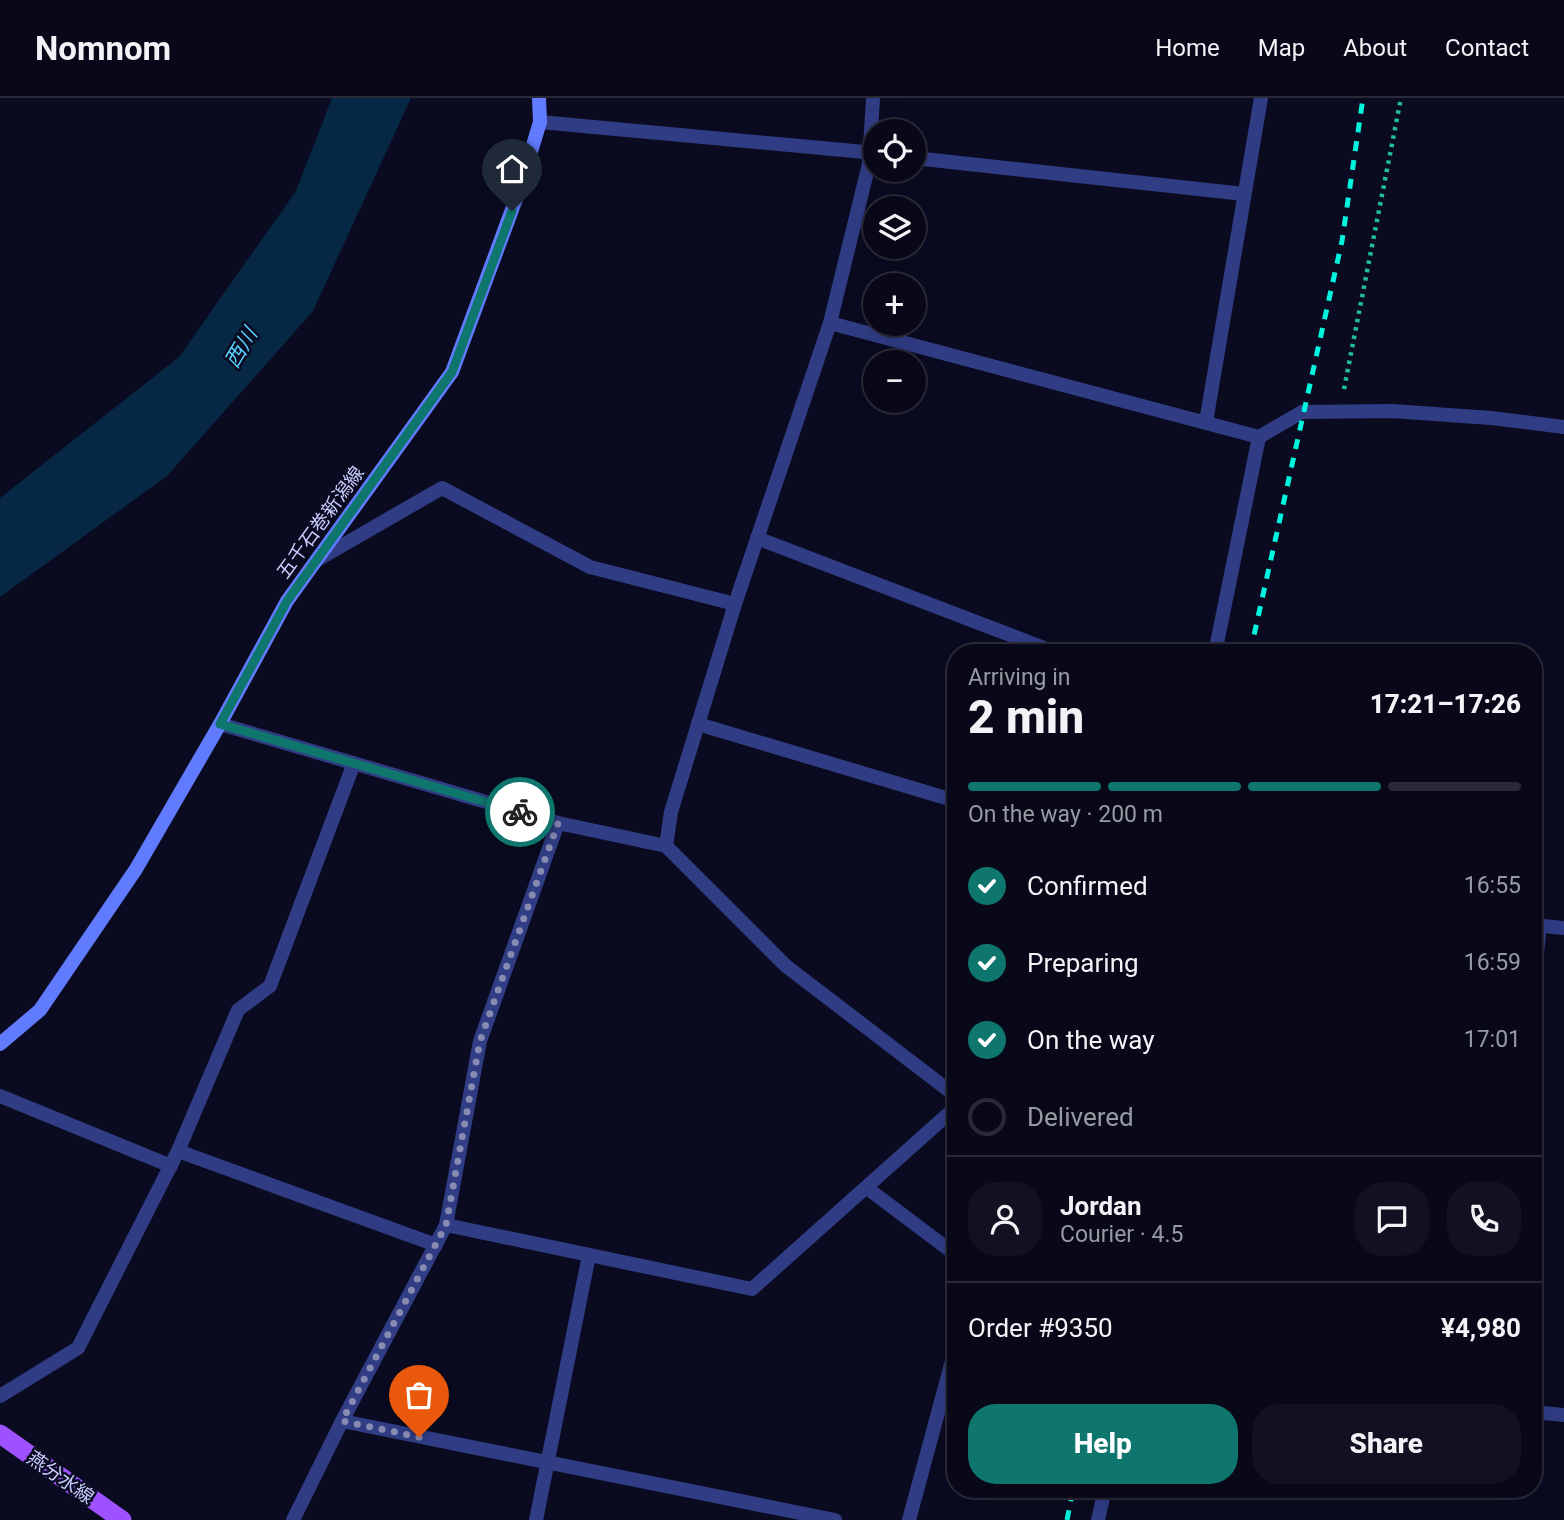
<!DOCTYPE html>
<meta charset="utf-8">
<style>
body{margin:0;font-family:Roboto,"Noto Sans JP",sans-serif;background:#112;color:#f1f3f6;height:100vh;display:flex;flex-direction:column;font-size:26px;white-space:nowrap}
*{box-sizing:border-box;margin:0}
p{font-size:23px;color:#989aa2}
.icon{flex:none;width:38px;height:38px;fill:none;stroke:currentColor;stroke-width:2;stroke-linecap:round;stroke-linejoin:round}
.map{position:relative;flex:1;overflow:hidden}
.side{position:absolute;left:947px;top:546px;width:595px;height:854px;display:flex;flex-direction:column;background:#080819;border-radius:28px;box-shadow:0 7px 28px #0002,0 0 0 2px #292938}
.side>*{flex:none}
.fabs{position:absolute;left:863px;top:21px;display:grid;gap:14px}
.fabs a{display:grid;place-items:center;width:63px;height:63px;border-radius:50%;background:#080819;box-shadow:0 7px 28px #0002,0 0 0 2px #292938;font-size:35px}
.pin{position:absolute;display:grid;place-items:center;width:60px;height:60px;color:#fff;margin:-72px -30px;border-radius:50% 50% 50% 0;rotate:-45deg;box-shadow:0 0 7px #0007}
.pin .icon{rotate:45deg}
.courier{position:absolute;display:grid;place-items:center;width:70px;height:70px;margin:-35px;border:5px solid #0f766e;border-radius:50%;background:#fff;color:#222;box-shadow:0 2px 9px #0007}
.headline em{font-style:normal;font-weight:800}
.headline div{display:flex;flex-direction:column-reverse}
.headline{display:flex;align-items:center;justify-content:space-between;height:119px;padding:0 21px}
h1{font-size:46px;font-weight:800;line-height:52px}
.bar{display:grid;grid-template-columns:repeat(4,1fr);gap:10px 7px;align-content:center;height:84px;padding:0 21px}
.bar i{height:9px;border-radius:5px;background:#292938}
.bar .selected{background:#0f766e}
.bar p{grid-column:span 4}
.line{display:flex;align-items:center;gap:18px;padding:0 21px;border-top:2px solid #292938}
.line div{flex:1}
.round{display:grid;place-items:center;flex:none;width:74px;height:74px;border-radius:28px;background:#112}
ol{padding:0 21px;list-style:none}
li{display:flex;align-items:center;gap:21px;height:77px}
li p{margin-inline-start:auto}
li .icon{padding:7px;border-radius:50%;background:#0f766e;color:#fff;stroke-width:4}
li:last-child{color:#989aa2}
li i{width:38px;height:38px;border:4px solid #292938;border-radius:50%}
.primary-button{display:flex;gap:14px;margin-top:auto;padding:14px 21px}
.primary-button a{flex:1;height:80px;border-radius:28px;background:#0f766e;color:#fff;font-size:28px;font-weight:800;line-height:80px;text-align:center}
.primary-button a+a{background:#112;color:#f1f3f6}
header{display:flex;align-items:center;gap:42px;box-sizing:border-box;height:98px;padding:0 35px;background:#080819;border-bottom:2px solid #292938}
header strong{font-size:33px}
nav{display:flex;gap:38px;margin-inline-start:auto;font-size:24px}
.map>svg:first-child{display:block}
.water{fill:#062844}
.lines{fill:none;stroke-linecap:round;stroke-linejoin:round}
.path{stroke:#20bd95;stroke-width:4.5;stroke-dasharray:3.5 5;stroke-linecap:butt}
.minor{stroke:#303d85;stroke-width:14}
.secondary{stroke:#617bff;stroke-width:14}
.primary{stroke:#9d51ff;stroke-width:19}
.rail{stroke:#00f5df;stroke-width:5;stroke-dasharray:10 9;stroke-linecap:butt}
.done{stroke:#878ab1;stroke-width:7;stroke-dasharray:0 12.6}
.route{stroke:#0f766e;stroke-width:9}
.labels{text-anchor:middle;stroke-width:5;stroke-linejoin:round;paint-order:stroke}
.street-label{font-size:19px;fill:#caceff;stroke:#0a0b21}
.water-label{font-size:21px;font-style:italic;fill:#58d2ff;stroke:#0a0b21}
</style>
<header>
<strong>Nomnom</strong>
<nav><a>Home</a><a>Map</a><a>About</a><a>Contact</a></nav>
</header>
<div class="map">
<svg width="1564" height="1422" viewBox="0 0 1564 1422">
<rect width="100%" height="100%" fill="#0a0b21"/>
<path class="water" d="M332 0H411L313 213 167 378 0 499V400L179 259 296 93Z"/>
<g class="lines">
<path class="path" d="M1344 291 1401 0"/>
<g class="minor">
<path d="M540 24 875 55"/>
<path d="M914 60 1244 96"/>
<path d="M830 225 1259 339 1302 314 1392 313 1491 320 1564 329"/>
<path d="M1206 324 1261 0"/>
<path d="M757 440 1057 555"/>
<path d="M317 462 442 390 590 469 735 506"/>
<path d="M1215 555 1259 339"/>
<path d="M220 626 558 725 666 748 786 868 956 998"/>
<path d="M698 626 956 703"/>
<path d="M666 748 671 714 735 506 830 225 869 66 873 0"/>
<path d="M1533 827 1564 830"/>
<path d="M1533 891 1540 827"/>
<path d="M0 998 171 1068"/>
<path d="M178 1053 436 1147"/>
<path d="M867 1090 956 1157"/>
<path d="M446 1127 752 1191 956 1009"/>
<path d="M0 1298 78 1250 178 1053 238 912 270 888 354 665"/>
<path d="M1533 1314 1564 1317"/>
<path d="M342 1323 835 1422"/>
<path d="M293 1422 342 1323 446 1127 480 943 558 725"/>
<path d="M536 1422 589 1157"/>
<path d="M909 1422 956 1248"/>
<path d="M1098 1422 1105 1391"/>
</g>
<path class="secondary" d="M0 946 40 912 136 771 220 626 287 503 452 274 520 90 540 24 539 0"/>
<path class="primary" d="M0 1336 122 1422"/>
<g class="rail">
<path d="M1250 555 1342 143 1363 0"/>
<path d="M1067 1422 1073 1391"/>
</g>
</g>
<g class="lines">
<path class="done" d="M419 1339 342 1323 446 1127 480 943 558 725 520 714"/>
<path class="route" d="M512 113 452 274 287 503 220 626 520 714"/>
</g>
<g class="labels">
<g class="street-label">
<text transform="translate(320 424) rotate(-54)" y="7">五千石巻新潟線</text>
<text transform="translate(61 1379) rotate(35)" y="7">燕分水線</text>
</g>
<g class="water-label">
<text transform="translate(241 250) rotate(-59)" y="7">西川</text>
</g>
</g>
</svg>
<div class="fabs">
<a><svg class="icon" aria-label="locate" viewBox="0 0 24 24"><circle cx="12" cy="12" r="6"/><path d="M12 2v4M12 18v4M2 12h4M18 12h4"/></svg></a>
<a><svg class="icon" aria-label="layers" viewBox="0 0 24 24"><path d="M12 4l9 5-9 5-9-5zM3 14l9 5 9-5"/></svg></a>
<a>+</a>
<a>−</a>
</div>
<div class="pin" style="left:419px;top:1339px;background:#ea580c"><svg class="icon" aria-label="bag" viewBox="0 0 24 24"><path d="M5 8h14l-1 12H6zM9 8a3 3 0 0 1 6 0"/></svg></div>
<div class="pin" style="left:512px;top:113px;background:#1f2937"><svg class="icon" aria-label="home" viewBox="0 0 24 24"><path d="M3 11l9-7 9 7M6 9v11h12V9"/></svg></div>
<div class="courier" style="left:520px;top:714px"><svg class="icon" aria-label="bike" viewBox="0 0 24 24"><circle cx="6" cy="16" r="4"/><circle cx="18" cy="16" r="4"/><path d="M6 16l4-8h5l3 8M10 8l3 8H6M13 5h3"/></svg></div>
<section class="side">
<div class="headline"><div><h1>2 min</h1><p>Arriving in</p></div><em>17:21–17:26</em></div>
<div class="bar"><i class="selected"></i><i class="selected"></i><i class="selected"></i><i></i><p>On the way · 200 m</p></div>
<ol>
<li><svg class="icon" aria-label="check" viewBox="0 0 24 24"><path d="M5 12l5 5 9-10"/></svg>Confirmed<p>16:55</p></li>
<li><svg class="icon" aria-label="check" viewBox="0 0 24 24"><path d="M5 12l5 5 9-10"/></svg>Preparing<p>16:59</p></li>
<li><svg class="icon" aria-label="check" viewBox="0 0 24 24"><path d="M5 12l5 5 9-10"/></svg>On the way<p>17:01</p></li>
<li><i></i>Delivered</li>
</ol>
<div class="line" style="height:126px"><a class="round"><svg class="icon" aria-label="person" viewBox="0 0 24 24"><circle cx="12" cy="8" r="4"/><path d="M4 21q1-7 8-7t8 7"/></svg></a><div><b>Jordan</b><p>Courier · 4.5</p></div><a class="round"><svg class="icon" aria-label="chat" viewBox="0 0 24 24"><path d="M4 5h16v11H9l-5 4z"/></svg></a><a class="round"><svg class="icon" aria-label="phone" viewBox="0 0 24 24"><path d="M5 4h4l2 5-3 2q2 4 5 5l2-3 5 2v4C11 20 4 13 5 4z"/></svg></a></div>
<div class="line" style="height:91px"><div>Order #9350</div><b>¥4,980</b></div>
<div class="primary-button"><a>Help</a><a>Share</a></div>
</section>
</div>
